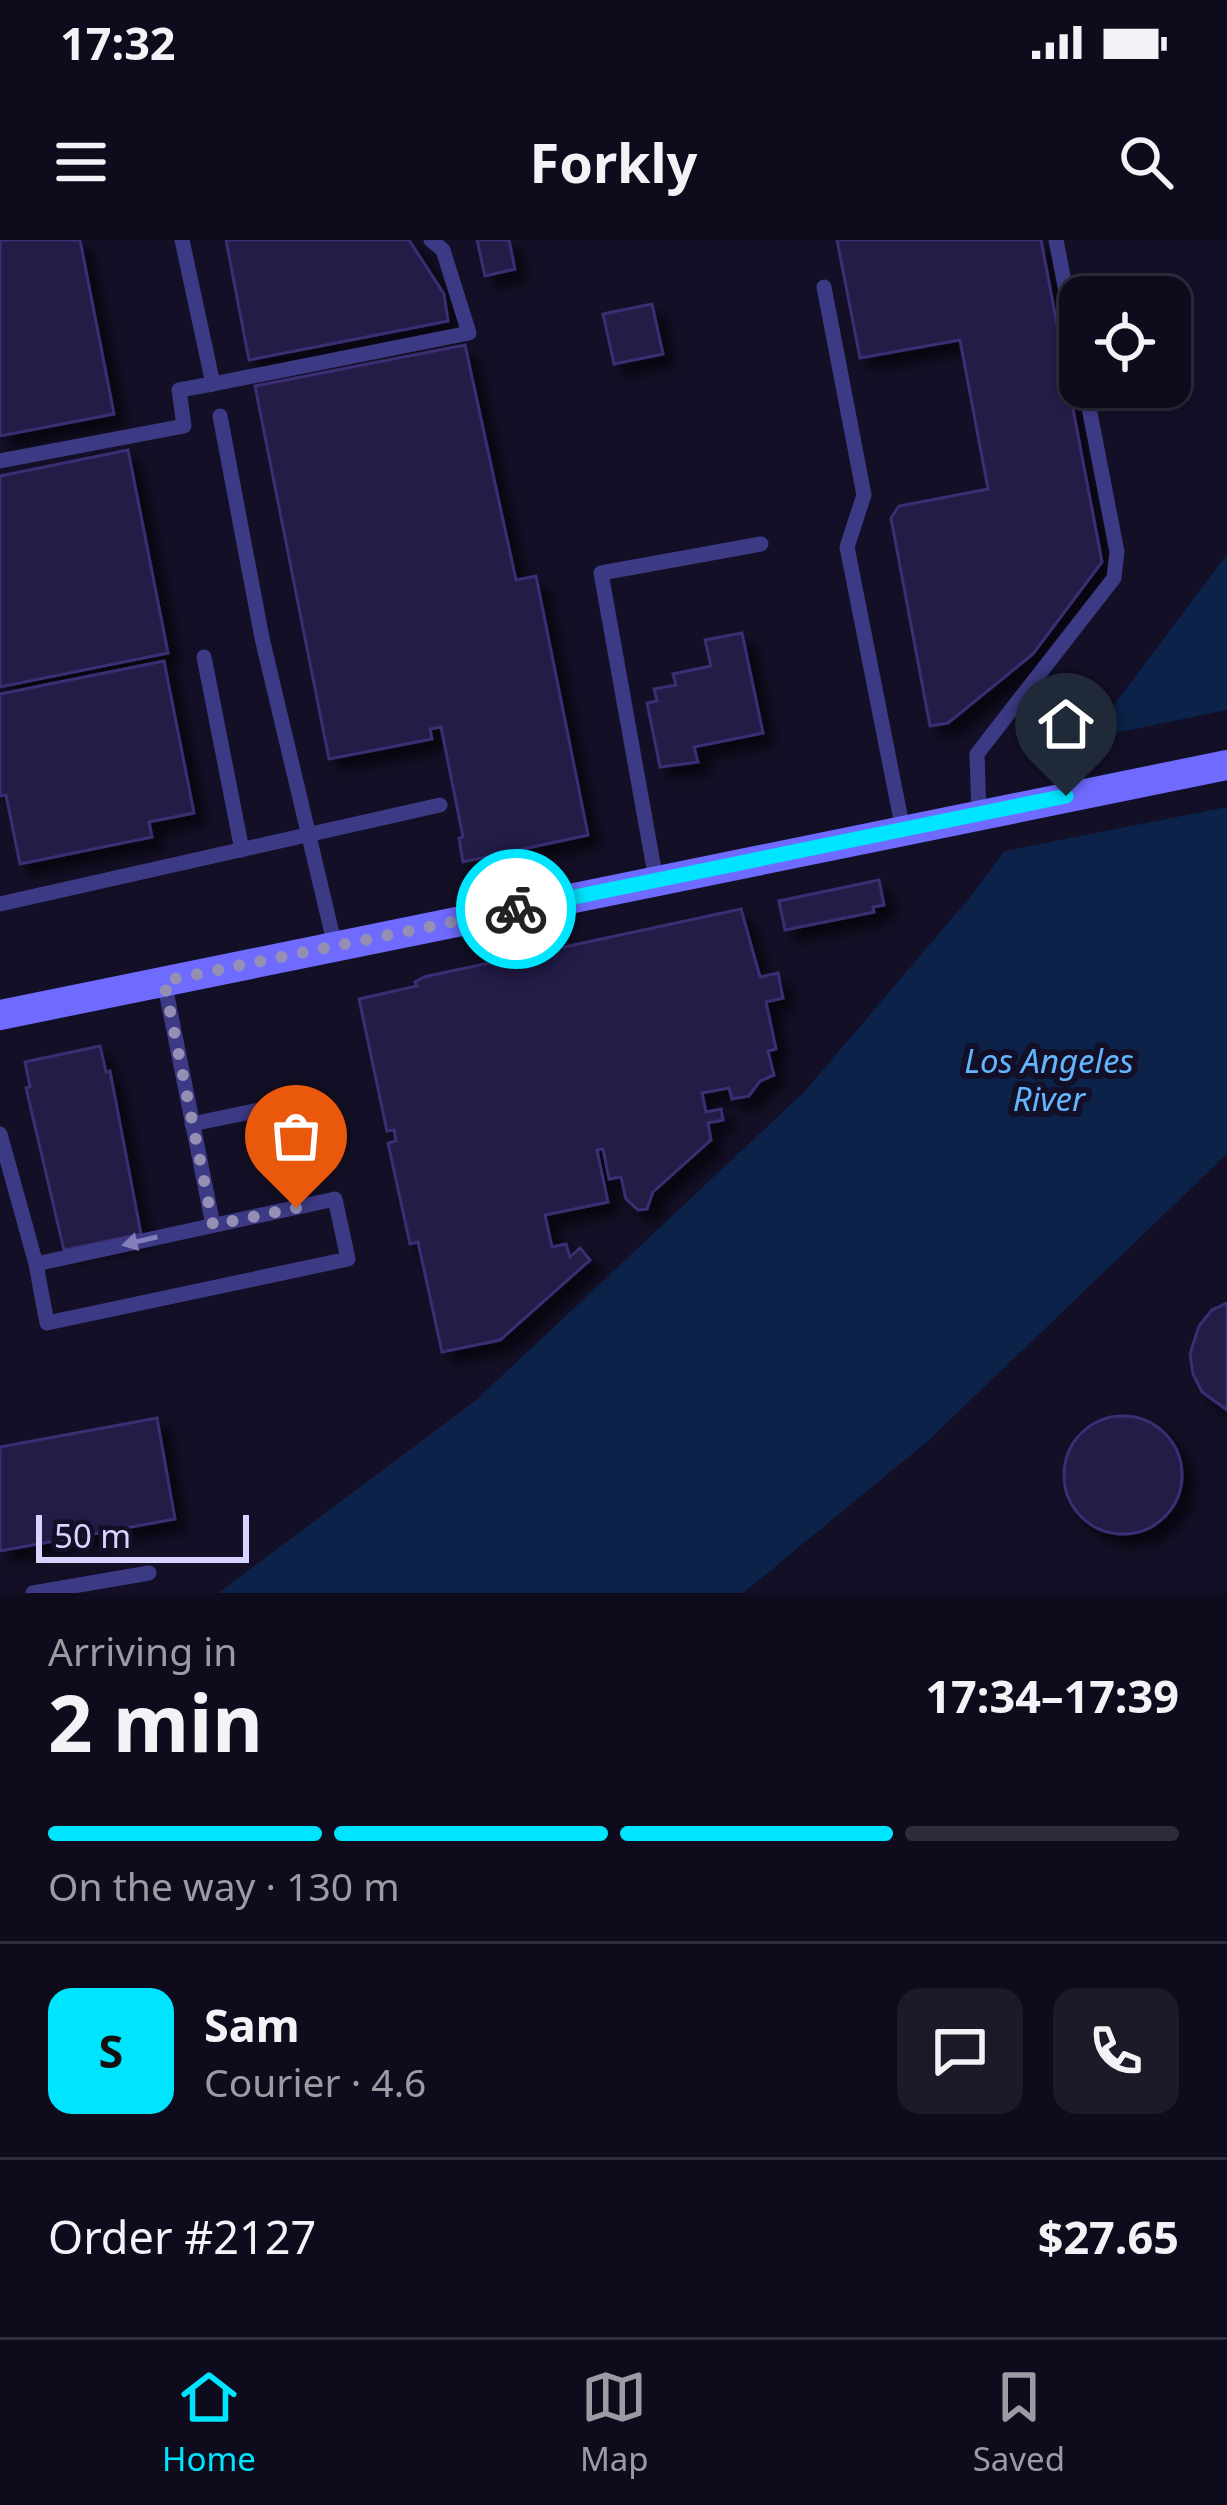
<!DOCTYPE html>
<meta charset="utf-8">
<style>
body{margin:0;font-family:"Noto Sans",sans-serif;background:#1c1929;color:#f1f3f6;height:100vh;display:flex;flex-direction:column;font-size:45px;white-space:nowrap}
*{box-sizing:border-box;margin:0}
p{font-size:39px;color:#9b9ba3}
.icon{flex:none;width:66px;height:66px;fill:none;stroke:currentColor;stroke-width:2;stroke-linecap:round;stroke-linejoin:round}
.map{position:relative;height:1353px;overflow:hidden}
.drawer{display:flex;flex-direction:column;background:#0e0b1c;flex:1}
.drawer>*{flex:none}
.tools{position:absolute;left:1059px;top:36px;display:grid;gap:24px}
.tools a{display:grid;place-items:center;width:132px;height:132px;border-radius:24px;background:#0e0b1c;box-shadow:0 3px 9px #0004,0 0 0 3px #2e2b3b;font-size:60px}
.scale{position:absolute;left:36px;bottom:30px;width:213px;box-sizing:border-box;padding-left:12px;border:6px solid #d9d4ff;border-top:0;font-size:33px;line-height:42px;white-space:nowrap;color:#d9d4ff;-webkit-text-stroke:9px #130f26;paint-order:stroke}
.pin{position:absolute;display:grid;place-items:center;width:102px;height:102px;color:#fff;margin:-123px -51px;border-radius:50% 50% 50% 0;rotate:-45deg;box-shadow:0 0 12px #0007}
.pin .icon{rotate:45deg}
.courier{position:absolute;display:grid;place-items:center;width:120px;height:120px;margin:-60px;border:9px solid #00e5ff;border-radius:50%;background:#fff;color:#222;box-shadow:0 3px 15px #0007}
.overview em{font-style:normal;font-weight:700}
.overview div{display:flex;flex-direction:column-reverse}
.overview{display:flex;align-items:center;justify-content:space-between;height:204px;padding:0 48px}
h1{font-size:78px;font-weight:700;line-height:90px}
.bar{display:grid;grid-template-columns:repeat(4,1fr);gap:18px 12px;align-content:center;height:144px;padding:0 48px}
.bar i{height:15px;border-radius:9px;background:#2e2b3b}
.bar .on{background:#00e5ff}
.bar p{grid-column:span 4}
.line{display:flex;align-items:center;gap:30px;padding:0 48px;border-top:3px solid #2e2b3b}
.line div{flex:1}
.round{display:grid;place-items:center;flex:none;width:126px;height:126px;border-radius:24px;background:#1c1929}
.status{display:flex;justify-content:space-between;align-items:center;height:84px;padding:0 60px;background:#0e0b1c;direction:ltr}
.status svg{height:33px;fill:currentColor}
header{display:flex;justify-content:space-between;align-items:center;height:156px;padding:0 48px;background:#0e0b1c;font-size:54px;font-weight:700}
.tab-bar{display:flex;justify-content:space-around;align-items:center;height:168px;border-top:3px solid #2e2b3b;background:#0e0b1c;font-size:33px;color:#9b9ba3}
.tab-bar a{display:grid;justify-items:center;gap:6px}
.tab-bar .on{color:#00e5ff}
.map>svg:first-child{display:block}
.water{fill:#0c2248}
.pier{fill:#130f26}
.building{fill:#241b47;stroke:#3b2d73;stroke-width:3;filter:url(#shadow)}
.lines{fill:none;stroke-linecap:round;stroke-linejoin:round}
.service{stroke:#3d3a85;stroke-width:15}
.secondary{stroke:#6f6bff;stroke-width:30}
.oneway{fill:#837fbc}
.done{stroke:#948fb3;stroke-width:12;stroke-dasharray:0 21.6}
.route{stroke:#00e5ff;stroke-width:15}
.labels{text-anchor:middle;stroke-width:12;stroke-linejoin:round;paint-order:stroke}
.water-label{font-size:33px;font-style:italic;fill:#62b6ff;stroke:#130f26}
</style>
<div class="status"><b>17:32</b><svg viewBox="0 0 49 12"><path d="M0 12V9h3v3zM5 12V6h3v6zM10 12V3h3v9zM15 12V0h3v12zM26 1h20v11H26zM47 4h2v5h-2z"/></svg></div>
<header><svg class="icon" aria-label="menu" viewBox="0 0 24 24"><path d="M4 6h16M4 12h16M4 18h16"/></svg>Forkly<svg class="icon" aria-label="search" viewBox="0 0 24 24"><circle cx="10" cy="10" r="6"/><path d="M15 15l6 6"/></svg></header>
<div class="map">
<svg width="1227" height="1353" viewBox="0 0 1227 1353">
<defs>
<filter id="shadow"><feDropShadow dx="11" dy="11" stdDeviation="6" flood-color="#0009"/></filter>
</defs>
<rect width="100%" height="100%" fill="#130f26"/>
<path class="water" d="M1227 314V914L928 1201 743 1353H218L475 1161 805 851 970 657Z"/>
<path class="pier" d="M1227 470V567L995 613 1081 500Z"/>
<g class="building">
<path d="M0 0H80L114 174 0 196Z"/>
<path d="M226 0H409L444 54 448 81 249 120Z"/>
<path d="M477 0H509L515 29 485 36Z"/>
<path d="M837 0H1041L1102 322 1033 414 948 483 930 486 891 278 899 266 988 249 960 100 860 118Z"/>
<path d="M652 64 663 114 614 124 603 74Z"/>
<path d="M465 105 516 340 536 336 588 595 463 622 459 598 463 597 441 487 430 489 432 499 329 519 255 146Z"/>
<path d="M128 210 168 413 0 447V236Z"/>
<path d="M742 393 763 493 694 507 698 522 660 527 647 463 657 461 654 449 676 445 673 434 711 426 705 400Z"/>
<path d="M164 421 194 573 149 582 152 597 20 624 6 555 0 556V454Z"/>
<path d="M879 640 884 665 873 667 874 672 785 690 779 661Z"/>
<path d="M741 669 760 737 778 733 783 758 766 762 776 809 768 811 774 835 760 841 749 856 732 859 729 848 702 853 706 872 721 869 723 880 708 883 711 900 653 952 647 969 638 970 626 959 621 937 609 939 603 909 597 910 608 962 545 975 552 1007 566 1004 570 1017 580 1008 590 1020 500 1100 442 1112 418 1002 410 1004 388 903 396 901 394 890 387 891 359 759 417 746 415 742 424 737Z"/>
<path d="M100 806 106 832 110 831 141 994 64 1010 26 848 30 847 25 822Z"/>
<path d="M1227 1063V1170L1202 1152 1193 1134 1190 1114 1199 1086 1212 1070Z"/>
<circle cx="1123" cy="1235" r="59"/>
<path d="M157 1178 175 1279 0 1311V1207Z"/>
</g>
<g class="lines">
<g class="service">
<path d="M182 0 213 144 469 93 443 10 431 0"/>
<path d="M1056 0 1080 123"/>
<path d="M824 47 864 255 847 307 903 590"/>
<path d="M220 176 262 398 335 706"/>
<path d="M0 221 184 186 179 150 213 144"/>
<path d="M204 417 242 610"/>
<path d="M979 574 977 514 1114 338 1117 312 1085 147"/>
<path d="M656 640 601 333 761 304"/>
<path d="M0 664 440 565"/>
<path d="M164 741 213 985"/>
<path d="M192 884 279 866"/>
<path d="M0 894 36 1024 47 1083 348 1019 335 959 36 1024"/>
<path d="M33 1353 149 1333"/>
</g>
<path class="secondary" d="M0 775 1227 525"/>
</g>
<defs><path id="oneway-solid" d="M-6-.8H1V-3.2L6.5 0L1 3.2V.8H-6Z" transform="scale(3)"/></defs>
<use class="oneway" href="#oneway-solid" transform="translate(140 1001) rotate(167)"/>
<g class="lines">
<path class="done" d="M296 968 213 985 164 741 516 669"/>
<path class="route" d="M516 669 1066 556"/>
</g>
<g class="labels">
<g class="water-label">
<text x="1049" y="833">Los Angeles<tspan x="1049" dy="38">River</tspan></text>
</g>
</g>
</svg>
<div class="tools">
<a><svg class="icon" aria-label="locate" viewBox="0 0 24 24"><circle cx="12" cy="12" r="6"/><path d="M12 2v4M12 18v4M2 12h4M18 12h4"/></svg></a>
</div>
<div class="scale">50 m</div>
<div class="pin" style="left:296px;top:968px;background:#ea580c"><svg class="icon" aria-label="bag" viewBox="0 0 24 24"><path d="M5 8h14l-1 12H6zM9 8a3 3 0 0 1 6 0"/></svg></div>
<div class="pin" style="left:1066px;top:556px;background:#1f2937"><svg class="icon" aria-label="home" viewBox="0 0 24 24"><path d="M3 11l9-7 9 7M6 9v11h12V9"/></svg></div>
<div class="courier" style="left:516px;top:669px"><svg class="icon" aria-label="bike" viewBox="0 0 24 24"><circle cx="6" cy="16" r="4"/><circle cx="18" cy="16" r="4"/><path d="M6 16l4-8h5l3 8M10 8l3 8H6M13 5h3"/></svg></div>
</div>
<section class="drawer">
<div class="overview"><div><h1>2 min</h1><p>Arriving in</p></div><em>17:34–17:39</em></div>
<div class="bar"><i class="on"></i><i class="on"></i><i class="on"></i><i></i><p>On the way · 130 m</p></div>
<div class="line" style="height:216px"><b class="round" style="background:#00e5ff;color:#111">S</b><div><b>Sam</b><p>Courier · 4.6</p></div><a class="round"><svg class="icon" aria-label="chat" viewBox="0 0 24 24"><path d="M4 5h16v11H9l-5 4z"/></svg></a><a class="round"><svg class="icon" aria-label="phone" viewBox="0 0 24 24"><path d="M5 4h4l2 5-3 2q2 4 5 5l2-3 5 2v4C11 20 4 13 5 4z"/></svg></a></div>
<div class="line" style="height:156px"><div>Order #2127</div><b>$27.65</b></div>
</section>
<nav class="tab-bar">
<a class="on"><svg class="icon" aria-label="home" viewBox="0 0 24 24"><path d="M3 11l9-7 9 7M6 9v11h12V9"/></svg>Home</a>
<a><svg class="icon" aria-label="map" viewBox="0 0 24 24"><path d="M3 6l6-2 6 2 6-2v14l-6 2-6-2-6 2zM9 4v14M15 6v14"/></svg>Map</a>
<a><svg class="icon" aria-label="saved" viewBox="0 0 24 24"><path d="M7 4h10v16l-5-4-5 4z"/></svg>Saved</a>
</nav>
